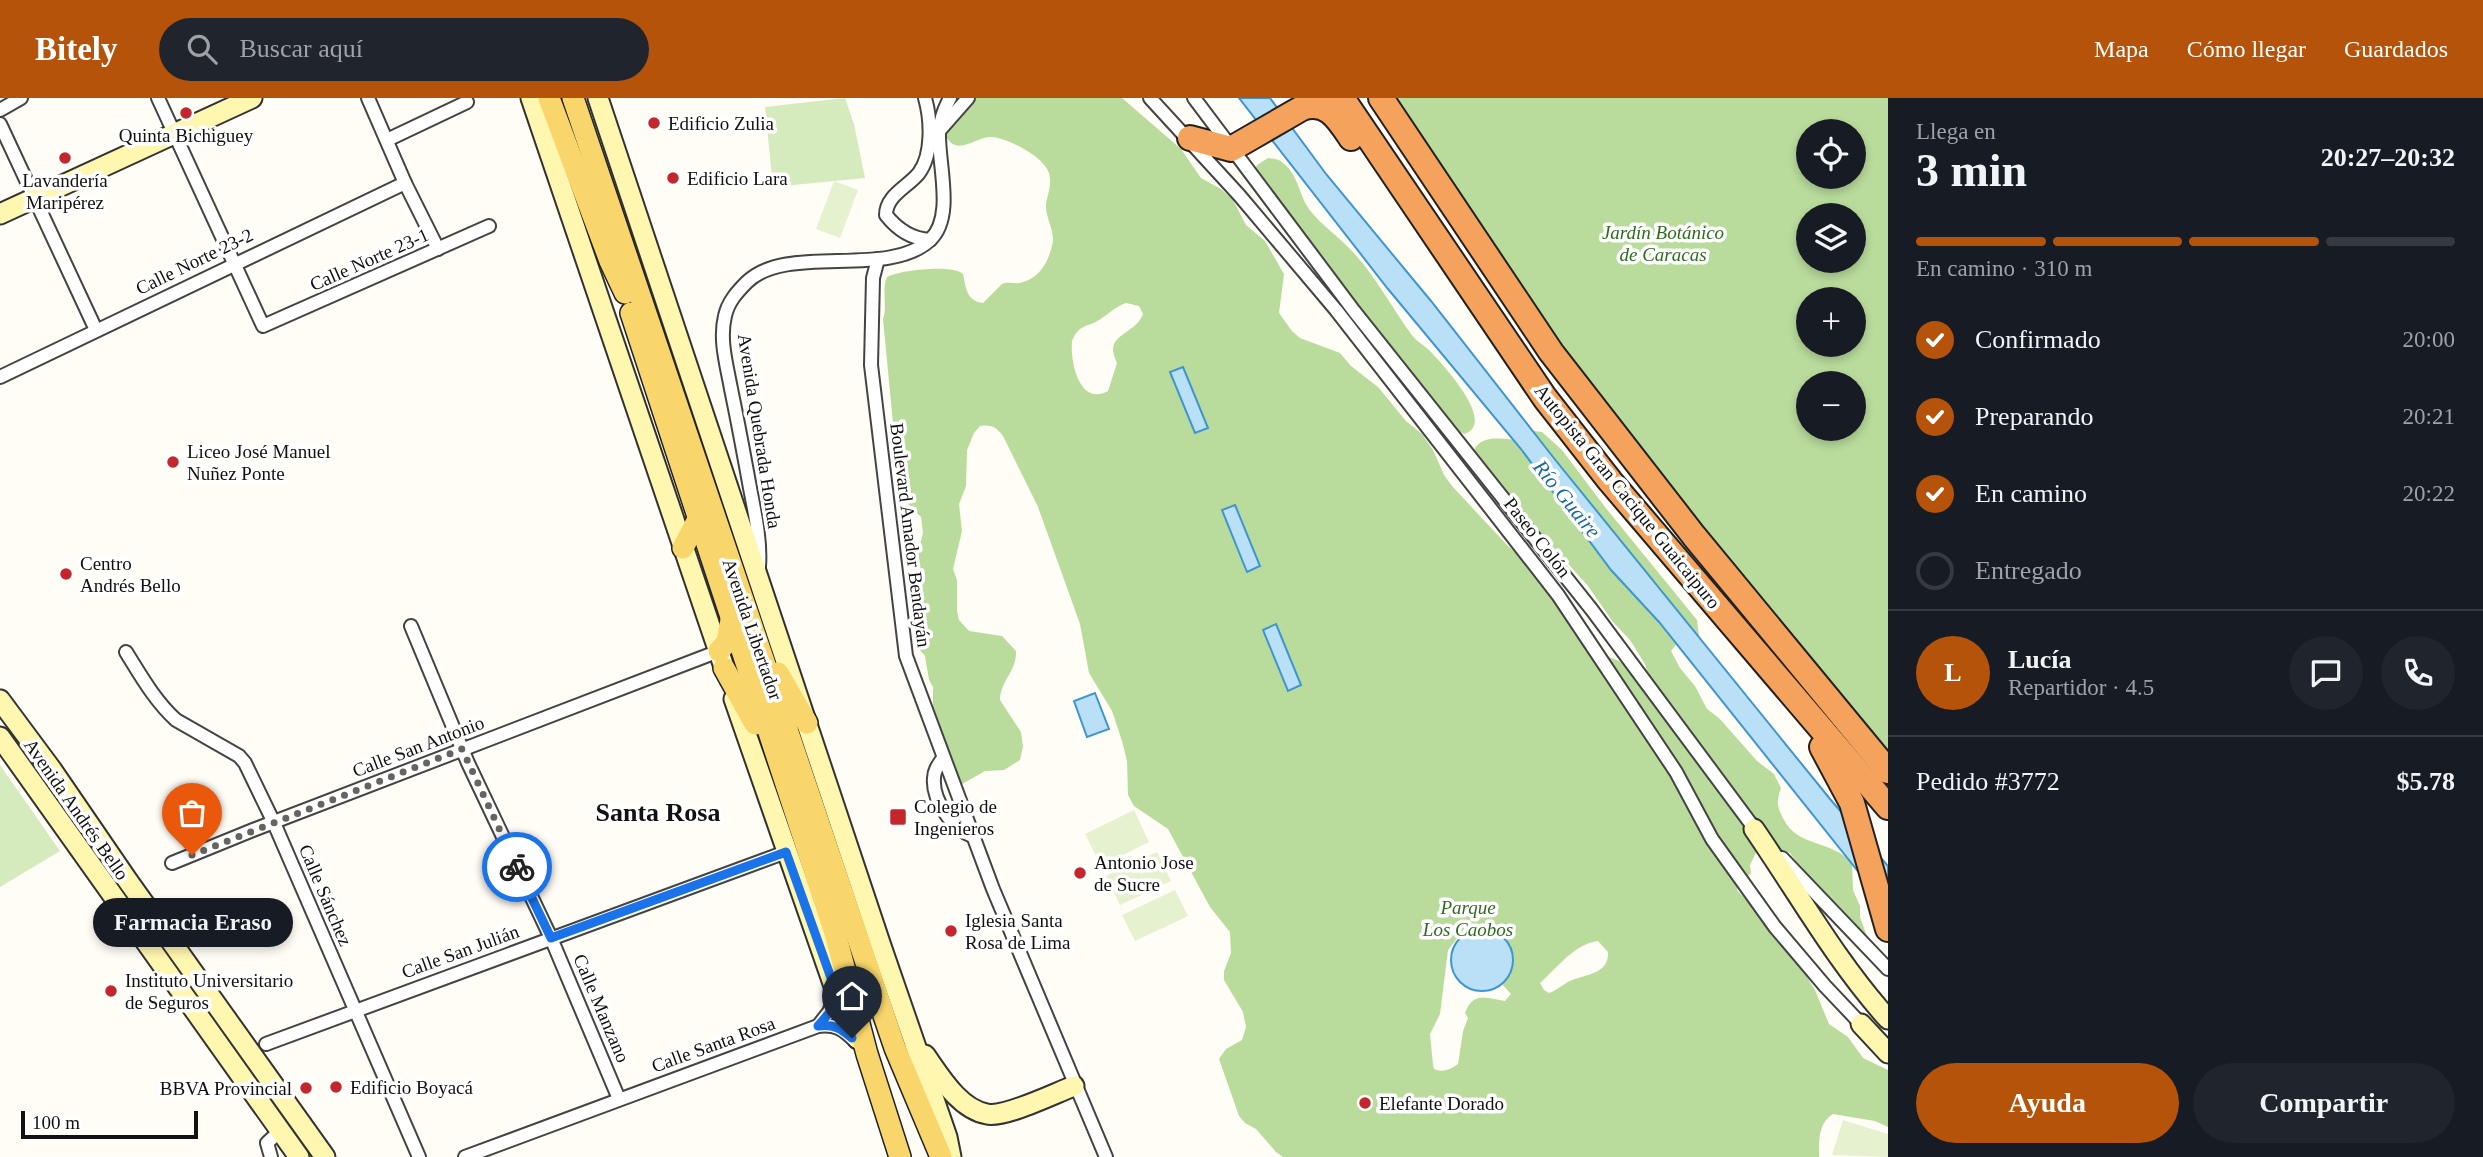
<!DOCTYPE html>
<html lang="es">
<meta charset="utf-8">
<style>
body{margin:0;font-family:Georgia,serif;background:#20242c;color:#f1f3f6;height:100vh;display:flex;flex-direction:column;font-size:26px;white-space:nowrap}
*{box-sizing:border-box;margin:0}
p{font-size:23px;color:#9ea1a6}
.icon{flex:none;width:38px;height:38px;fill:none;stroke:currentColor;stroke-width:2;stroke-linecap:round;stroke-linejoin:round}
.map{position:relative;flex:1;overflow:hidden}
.drawer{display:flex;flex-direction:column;background:#171b24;width:595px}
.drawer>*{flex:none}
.fabs{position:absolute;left:1796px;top:21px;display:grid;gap:14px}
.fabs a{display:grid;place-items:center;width:70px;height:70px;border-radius:50%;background:#171b24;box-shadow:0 4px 10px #0003;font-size:35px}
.scale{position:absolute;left:21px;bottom:18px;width:177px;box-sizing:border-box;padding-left:7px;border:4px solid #111;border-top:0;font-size:19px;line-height:24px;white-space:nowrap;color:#111;-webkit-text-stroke:5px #fff;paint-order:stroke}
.pin{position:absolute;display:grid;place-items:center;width:60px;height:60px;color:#fff;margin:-72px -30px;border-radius:50% 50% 50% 0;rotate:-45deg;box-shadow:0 0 7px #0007}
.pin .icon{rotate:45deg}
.courier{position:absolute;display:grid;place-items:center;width:70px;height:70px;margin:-35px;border:5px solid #1a73e8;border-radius:50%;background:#fff;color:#222;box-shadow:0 2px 9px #0007}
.bubble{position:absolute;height:49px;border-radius:24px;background:#171b24;box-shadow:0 4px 10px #0003;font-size:23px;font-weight:600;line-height:49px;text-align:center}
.overview em{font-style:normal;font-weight:600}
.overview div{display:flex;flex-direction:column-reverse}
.overview{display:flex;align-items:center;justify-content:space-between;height:119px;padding:0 28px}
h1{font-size:46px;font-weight:600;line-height:52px}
.bar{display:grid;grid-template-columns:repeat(4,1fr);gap:10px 7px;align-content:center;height:84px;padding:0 28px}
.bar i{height:9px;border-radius:5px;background:#363941}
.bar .selected{background:#b45309}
.bar p{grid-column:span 4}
.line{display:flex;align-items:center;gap:18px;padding:0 28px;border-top:2px solid #363941}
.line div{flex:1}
.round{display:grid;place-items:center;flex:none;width:74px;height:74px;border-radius:37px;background:#20242c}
ol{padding:0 28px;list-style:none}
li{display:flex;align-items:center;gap:21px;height:77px}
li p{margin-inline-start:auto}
li .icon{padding:7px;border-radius:50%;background:#b45309;color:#fff;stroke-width:4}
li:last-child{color:#9ea1a6}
li i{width:38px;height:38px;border:4px solid #363941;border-radius:50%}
.button{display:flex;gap:14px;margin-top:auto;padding:14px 28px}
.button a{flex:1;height:80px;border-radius:42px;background:#b45309;color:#fff;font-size:28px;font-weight:600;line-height:80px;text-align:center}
.button a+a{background:#20242c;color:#f1f3f6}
header{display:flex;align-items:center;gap:42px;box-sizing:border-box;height:98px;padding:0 35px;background:#b45309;color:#fff}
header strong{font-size:33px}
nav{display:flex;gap:38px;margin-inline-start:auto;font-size:24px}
.search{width:490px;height:63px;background:#20242c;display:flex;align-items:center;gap:18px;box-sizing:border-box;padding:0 24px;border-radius:38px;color:#9ea1a6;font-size:26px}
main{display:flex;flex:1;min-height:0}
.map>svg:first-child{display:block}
.green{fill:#d5ebbd}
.forest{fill:#b9dc9c;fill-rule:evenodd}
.pitch{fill:#e6f2cf}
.water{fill:#b9e0f7;stroke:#3f96cf;stroke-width:2}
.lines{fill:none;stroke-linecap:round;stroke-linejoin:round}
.street-casing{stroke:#444;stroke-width:16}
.secondary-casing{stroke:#333;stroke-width:23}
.primary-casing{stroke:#222;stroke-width:24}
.highway-casing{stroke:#222;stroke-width:28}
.street{stroke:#fff;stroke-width:12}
.secondary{stroke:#fff6b0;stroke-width:19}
.primary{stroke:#f9d66b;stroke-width:21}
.highway{stroke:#f5a25d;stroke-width:24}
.done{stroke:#646461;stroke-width:7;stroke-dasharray:0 12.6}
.route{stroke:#1a73e8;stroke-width:9}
.poi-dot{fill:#c4262e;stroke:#fff;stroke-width:2.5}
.labels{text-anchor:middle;stroke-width:7;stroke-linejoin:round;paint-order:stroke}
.poi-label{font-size:19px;fill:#111;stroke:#fff;text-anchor:start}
.park-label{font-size:19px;font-style:italic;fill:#2f6b1f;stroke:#fff}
.street-label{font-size:19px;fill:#111;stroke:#fff}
.water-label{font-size:21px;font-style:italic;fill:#1768a6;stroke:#fff}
.district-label{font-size:26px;font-weight:bold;fill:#111;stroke:#fff}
</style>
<header>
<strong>Bitely</strong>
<div class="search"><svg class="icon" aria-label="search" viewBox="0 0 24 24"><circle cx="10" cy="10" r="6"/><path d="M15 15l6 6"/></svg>Buscar aquí</div>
<nav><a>Mapa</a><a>Cómo llegar</a><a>Guardados</a></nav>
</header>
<main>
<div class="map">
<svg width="1888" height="1059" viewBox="0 0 1888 1059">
<rect width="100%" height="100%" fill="#fffdf5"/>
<g class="green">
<path d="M845 0 854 26 865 80 773 89 765 9Z"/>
<path d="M0 667 60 753 0 789Z"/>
</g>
<g class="forest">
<path d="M972 0H1122L1181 51 1201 80 1221 91 1233 102 1246 127 1265 143 1284 176 1279 215 1292 233 1300 240 1340 255 1351 268 1378 289 1406 323 1422 336 1433 352 1444 377 1452 388 1508 448 1530 467 1579 539 1603 557 1617 562 1646 580 1648 576 1645 566 1630 542 1613 524 1588 488 1491 380 1474 352C1483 334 1508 343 1524 342L1534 333 1542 334 1562 352 1605 409 1697 522 1699 538 1691 542 1678 544 1671 553 1680 570 1695 588 1707 611 1719 620 1757 663 1774 676 1781 690C1776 704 1777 709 1784 722 1798 749 1832 742 1852 765L1853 792 1860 808V819L1868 841 1823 801 1790 755 1760 746 1750 767 1751 775 1738 788 1737 792 1752 808 1773 812 1775 820 1806 871 1807 879 1815 892 1829 926 1848 939 1863 960 1888 972V1029L1875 1023 1833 1016C1818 1025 1819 1043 1819 1059H1283L1276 1054 1256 1031 1245 1025 1239 1018 1219 961 1226 951 1242 942 1246 929 1243 914 1224 882V873L1231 855 1230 834 1210 809 1168 731 1134 708 1128 697 1127 663 1122 643 1112 613 1089 575 1080 526 1038 409 1004 340C998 330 992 326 980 328L974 335 967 352 966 388 959 406 962 433 953 471 957 482V513L959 522 969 533 1002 538 1016 553C1017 573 1000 583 1000 602L1021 634 1023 648 1020 662 1004 672 985 673 957 689 933 625V589L929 582 925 558 919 551 915 539 911 480 923 435 921 419 900 398 883 221C888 207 881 193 887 179 899 172 953 166 963 176 966 189 966 203 983 205L1002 186C1010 183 1016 187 1023 184 1040 179 1048 164 1052 148 1056 132 1045 121 1046 106 1048 95 1052 87 1049 75 1043 58 1008 40 991 39 974 39 956 61 944 35ZM1126 205 1139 208 1143 216C1135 238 1102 235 1117 265L1108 293C1079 309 1070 263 1072 243 1080 224 1089 230 1102 220 1111 214 1115 209 1126 205ZM1480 831 1493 837 1499 883 1511 896 1505 903C1488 901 1474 892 1465 915L1468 920 1463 933 1458 966C1451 971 1443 975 1434 971L1433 967 1430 936 1440 916 1448 852 1458 839ZM1598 843 1608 854C1609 874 1590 876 1575 881 1565 884 1558 892 1549 895L1544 892 1540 885C1557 870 1574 846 1598 843Z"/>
<path d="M1398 0H1888V654L1632 345 1521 192ZM1808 33H1853V79H1808ZM1808 117H1853V163H1808ZM1808 201H1853V247H1808ZM1808 285H1853V331H1808Z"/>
<path d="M1268 60C1273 61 1279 61 1283 65 1298 76 1299 97 1309 111 1321 127 1338 138 1351 152 1375 177 1391 208 1411 236 1416 243 1424 247 1431 254 1442 266 1498 325 1464 336 1446 328 1434 301 1417 285L1253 76 1257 67Z"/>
</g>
<g class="pitch">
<path d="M834 83 858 92 840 140 816 131Z"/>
<path d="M1134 712 1149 744 1101 768 1085 736Z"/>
<path d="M1157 754 1171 783 1120 807 1106 778Z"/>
<path d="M1175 792 1188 818 1135 843 1122 817Z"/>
<path d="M1843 1022 1888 1036V1059L1832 1057Z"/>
</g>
<g class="water">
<path d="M1239 0H1270L1326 76 1431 203 1553 359 1830 701 1888 768V811L1659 524 1611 472 1521 351 1388 191Z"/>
<path d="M1183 269 1208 330 1195 335 1170 274Z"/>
<path d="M1235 407 1260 468 1247 474 1222 412Z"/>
<path d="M1276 526 1301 587 1288 593 1263 532Z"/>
<path d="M1095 595 1109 631 1087 639 1074 603Z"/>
<circle cx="1482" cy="862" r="31"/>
</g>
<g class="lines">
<g class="street-casing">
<g id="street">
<path d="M158 0 263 228 489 128"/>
<path d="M368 0 405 85 438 151"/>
<path d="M925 0C931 21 933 56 919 75 908 89 886 97 886 117 897 131 912 141 930 142"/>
<path d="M1150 0 1239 97 1336 212 1558 497 1676 674 1712 741 1775 829 1825 888 1861 926"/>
<path d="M1194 0 1354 213 1592 512 1757 734"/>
<path d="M0 12 21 0"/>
<path d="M0 26 96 232"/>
<path d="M939 33 968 0"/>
<path d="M387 42 467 4"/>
<path d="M878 161 873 180 871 267 906 558 993 791 1106 1059"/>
<path d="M0 279 405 85"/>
<path d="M759 469C761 443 755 416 750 390 744 357 738 324 731 291 727 268 719 242 725 218 728 204 737 194 747 184 787 145 888 181 930 142 955 119 938 66 939 35 940 22 944 11 950 0"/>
<path d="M411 528 468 665 551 840 619 1001"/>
<path d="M126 554C141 578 155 603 176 622L239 658 245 665 274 725 419 1059"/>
<path d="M943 660C939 666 934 672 934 680 932 702 953 732 973 738"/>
<path d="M1782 760 1888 871"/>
<path d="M172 765 253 732 719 553"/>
<path d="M818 928 829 914 836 895"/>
<path d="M266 946 786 754"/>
<path d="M271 1059 267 1045 280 1033"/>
<path d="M465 1059 818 928C836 926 843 931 855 943"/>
</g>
</g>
<g class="secondary-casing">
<g id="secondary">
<path d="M531 0 723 566"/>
<path d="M598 0 881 848 947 1039 951 1059"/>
<path d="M0 116 252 0"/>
<path d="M734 601 836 894 858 941"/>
<path d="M0 602 52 672 128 783 325 1059"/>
<path d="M0 639 299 1059"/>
<path d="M1754 731C1798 795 1836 863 1888 921"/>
<path d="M1861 926 1888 955"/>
<path d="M925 957C940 978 959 1011 987 1016 1005 1020 1055 995 1074 988"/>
</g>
</g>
<g class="primary-casing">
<g id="primary">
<path d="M549 0 610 163 625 195"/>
<path d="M573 0 876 894 895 950 941 1059"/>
<path d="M631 215 835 835 867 956 900 1059"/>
<path d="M683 450 698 421"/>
<path d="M719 553 727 544 731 522"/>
<path d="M724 570 755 626"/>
<path d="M778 575 807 625"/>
</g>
</g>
<g class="highway-casing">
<g id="highway">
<path d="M1342 0 1545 300 1610 383 1888 709"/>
<path d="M1381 0 1551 254 1694 438 1888 673"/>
<path d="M1190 40 1231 51 1302 10C1327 1 1339 22 1351 40"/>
<path d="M1822 649 1852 705 1888 831"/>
</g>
</g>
<use href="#street" class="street"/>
<use href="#secondary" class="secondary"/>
<use href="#primary" class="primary"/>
<use href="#highway" class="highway"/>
</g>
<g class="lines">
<path class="done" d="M192 757 462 651 517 769"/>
<path class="route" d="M517 769 551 840 786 754 836 894 830 914 818 928C834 926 840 930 852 940"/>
</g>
<g class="poi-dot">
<circle cx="186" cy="15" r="7"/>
<circle cx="654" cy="25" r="7"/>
<circle cx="65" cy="60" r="7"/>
<circle cx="673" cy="80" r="7"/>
<circle cx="173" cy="364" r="7"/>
<circle cx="66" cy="476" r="7"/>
<rect x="889" y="710" width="18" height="18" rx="3.5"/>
<circle cx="1080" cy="775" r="7"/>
<circle cx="951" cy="833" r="7"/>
<circle cx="111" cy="893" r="7"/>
<circle cx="336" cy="989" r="7"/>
<circle cx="306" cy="990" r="7"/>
<circle cx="1365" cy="1005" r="7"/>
</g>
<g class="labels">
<g class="poi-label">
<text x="668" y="32">Edificio Zulia</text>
<text x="186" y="44" text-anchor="middle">Quinta Bichiguey</text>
<text x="687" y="87">Edificio Lara</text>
<text x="65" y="89" text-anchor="middle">Lavandería<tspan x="65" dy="22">Maripérez</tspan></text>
<text x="187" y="360">Liceo José Manuel<tspan x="187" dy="22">Nuñez Ponte</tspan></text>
<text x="80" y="472">Centro<tspan x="80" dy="22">Andrés Bello</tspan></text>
<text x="914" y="715">Colegio de<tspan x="914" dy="22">Ingenieros</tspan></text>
<text x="1094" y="771">Antonio Jose<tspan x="1094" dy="22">de Sucre</tspan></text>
<text x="965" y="829">Iglesia Santa<tspan x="965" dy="22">Rosa de Lima</tspan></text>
<text x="125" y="889">Instituto Universitario<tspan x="125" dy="22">de Seguros</tspan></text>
<text x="350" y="996">Edificio Boyacá</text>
<text x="292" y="997" text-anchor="end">BBVA Provincial</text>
<text x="1379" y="1012">Elefante Dorado</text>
</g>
<g class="park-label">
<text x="1663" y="141">Jardín Botánico<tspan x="1663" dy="22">de Caracas</tspan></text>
<text x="1468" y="816">Parque<tspan x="1468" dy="22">Los Caobos</tspan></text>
</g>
<g class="street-label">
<text transform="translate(369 161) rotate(-24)" y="7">Calle Norte 23-1</text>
<text transform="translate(194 163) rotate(-26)" y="7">Calle Norte 23-2</text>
<text transform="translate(760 333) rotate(81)" y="7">Avenida Quebrada Honda</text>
<text transform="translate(1628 398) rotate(51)" y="7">Autopista Gran Cacique Guaicaipuro</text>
<text transform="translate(911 437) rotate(83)" y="7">Boulevard Amador Bendayán</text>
<text transform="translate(1538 439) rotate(52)" y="7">Paseo Colón</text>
<text transform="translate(753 531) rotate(71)" y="7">Avenida Libertador</text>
<text transform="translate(418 648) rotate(-21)" y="7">Calle San Antonio</text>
<text transform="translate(77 711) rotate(55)" y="7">Avenida Andrés Bello</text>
<text transform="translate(326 797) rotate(67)" y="7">Calle Sánchez</text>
<text transform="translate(460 853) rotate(-20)" y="7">Calle San Julián</text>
<text transform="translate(602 910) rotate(67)" y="7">Calle Manzano</text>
<text transform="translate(713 946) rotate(-20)" y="7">Calle Santa Rosa</text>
</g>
<g class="water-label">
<text transform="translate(1567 401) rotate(51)" y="7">Río Guaire</text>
</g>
<g class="district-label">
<text x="658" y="723">Santa Rosa</text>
</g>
</g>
</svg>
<div class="fabs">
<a><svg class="icon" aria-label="locate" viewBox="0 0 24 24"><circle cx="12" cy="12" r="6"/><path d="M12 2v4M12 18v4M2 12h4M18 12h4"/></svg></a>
<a><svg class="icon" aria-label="layers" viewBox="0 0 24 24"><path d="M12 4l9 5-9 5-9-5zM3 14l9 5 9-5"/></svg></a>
<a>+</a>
<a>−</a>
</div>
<div class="scale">100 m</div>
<div class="pin" style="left:192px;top:757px;background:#ea580c"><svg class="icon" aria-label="bag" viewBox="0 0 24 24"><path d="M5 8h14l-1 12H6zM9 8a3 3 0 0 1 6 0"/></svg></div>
<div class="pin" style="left:852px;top:940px;background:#1f2937"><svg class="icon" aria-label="home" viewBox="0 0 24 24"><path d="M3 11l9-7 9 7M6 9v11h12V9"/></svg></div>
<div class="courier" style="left:517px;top:769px"><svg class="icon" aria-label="bike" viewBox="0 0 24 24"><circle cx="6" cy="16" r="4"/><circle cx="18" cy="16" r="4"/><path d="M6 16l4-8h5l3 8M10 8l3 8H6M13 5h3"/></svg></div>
<div class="bubble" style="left:93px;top:800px;width:200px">Farmacia Eraso</div>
</div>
<section class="drawer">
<div class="overview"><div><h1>3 min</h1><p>Llega en</p></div><em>20:27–20:32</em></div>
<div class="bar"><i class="selected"></i><i class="selected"></i><i class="selected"></i><i></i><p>En camino · 310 m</p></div>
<ol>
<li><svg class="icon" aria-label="check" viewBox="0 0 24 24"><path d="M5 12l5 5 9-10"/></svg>Confirmado<p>20:00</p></li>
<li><svg class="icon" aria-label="check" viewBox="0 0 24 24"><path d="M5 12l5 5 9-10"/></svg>Preparando<p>20:21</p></li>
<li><svg class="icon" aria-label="check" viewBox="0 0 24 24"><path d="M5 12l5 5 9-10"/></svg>En camino<p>20:22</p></li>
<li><i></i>Entregado</li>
</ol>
<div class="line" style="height:126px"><b class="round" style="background:#b45309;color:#fff">L</b><div><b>Lucía</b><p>Repartidor · 4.5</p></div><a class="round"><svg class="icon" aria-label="chat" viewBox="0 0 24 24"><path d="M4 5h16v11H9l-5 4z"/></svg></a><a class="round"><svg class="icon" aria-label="phone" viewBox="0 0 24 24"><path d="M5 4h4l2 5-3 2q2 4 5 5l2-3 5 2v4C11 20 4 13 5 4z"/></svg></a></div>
<div class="line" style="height:91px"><div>Pedido #3772</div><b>$5.78</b></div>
<div class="button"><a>Ayuda</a><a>Compartir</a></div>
</section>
</main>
